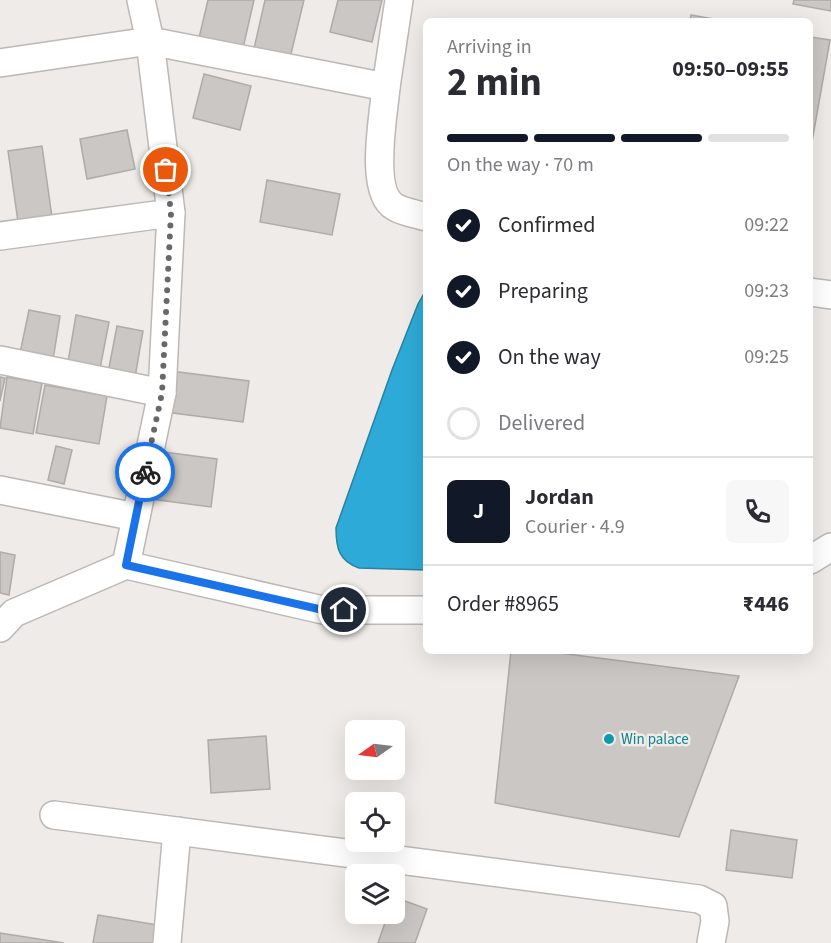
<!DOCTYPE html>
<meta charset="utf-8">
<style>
body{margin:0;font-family:"Source Sans 3",sans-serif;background:#f7f7f7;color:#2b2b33;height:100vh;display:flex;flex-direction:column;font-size:22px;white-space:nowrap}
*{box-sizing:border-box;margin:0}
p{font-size:20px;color:#7c7c81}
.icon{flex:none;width:33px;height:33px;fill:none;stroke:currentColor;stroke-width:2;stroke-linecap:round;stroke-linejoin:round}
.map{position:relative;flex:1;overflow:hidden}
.details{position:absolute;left:423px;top:18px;width:390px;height:636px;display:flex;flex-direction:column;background:#fff;border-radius:9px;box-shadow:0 6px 24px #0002}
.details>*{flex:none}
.needle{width:39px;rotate:256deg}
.controls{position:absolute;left:345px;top:720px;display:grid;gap:12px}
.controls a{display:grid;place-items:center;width:60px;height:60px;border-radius:9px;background:#fff;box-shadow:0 6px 24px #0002;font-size:30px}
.pin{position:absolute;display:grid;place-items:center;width:51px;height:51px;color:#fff;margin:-26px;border:3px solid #fff;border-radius:50%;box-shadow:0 2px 6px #0007}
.courier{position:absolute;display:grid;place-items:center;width:60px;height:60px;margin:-30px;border:4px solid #1a73e8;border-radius:50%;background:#fff;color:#222;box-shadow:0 2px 8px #0007}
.summary em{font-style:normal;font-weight:700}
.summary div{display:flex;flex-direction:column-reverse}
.summary{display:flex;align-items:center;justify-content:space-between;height:102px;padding:0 24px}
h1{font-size:39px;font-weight:700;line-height:45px}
.bar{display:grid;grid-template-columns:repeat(4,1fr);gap:9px 6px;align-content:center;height:72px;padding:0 24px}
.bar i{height:8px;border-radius:4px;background:#e1e1e2}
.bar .on{background:#111827}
.bar p{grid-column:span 4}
.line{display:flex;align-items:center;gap:15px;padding:0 24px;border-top:2px solid #e1e1e2}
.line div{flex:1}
.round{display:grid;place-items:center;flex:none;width:63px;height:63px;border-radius:9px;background:#f7f7f7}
ol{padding:0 24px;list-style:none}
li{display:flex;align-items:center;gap:18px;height:66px}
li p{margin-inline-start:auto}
li .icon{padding:6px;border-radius:50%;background:#111827;color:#fff;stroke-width:4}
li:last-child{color:#7c7c81}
li i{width:33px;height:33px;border:3px solid #e1e1e2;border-radius:50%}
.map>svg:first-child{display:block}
.water{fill:#2daad7;stroke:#2a81a0;stroke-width:1.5}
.building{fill:#cac7c4;stroke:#aeaba8;stroke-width:1.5}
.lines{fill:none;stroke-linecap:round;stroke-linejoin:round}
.minor-casing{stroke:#bbb8b5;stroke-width:30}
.minor{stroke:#fff;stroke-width:27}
.done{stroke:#6a6866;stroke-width:6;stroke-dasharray:0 10.8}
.route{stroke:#1a73e8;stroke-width:8}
.culture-dot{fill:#0f9aa8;stroke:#eeebe8;stroke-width:2}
.labels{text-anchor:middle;stroke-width:5;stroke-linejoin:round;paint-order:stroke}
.culture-label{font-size:15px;fill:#0d838f;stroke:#eeebe8;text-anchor:start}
</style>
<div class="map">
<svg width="831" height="943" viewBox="0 0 831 943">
<rect width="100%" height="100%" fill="#eeebe8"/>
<path class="water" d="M426 290V570L359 568C339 561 336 548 336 528L392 370 418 304Z"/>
<g class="building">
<path d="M208 0H254L243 48 199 38Z"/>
<path d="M265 0H304L289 62 253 53Z"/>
<path d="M338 0H382L372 42 330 32Z"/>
<path d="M794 0H831V11L793 4Z"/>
<path d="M691 15 725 21H690Z"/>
<path d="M810 37 830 40 810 153Z"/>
<path d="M204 74 251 86 240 130 193 118Z"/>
<path d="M127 130 135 169 87 179 80 139Z"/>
<path d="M42 146 52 217 18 222 8 151Z"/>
<path d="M267 180 340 194 332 235 260 222Z"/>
<path d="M29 310 60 316 52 366 19 358Z"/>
<path d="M76 315 109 322 99 374 67 368Z"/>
<path d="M117 326 143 331 134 383 107 378Z"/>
<path d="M171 371 249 381 243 422 165 412Z"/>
<path d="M0 377 5 378 0 401Z"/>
<path d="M7 377 42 383 33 434 0 428Z"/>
<path d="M45 385 107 396 99 444 36 433Z"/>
<path d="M56 446 72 450 64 484 48 480Z"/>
<path d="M156 451 217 459 211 507 151 499Z"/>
<path d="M0 552 15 555 9 595 0 593Z"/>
<path d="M511 651H544L739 676 679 837 495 803Z"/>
<path d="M266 736 270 789 211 793 208 740Z"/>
<path d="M731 830 797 840 792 878 726 870Z"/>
<path d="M394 897 427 909 415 943H378L388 914H394Z"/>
<path d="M98 915 158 925 155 943H93Z"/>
<path d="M0 933 64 943H0Z"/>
</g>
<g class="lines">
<g class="minor-casing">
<g id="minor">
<path d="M0 63 150 41 386 87 399 0"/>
<path d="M386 87C384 114 368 192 395 207 403 212 417 214 426 217"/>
<path d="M0 236 171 213 150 41 141 0"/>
<path d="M810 292 831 295"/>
<path d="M0 360 162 393"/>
<path d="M0 490 136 517"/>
<path d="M810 560 831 547"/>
<path d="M126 565 162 393 171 213"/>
<path d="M0 628 14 613 126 565 323 610H426"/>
<path d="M54 815 699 899 713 906 715 921 711 943"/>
<path d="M167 943 177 831"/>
</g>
</g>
<use href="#minor" class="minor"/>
</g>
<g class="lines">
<path class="done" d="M145 472 162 393 171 213 166 170"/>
<path class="route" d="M145 472 126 565 323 610H344"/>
</g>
<circle class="culture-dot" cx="609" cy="739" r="6"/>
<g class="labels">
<g class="culture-label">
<text x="621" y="744">Win palace</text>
</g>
</g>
</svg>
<div class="controls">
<a><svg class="needle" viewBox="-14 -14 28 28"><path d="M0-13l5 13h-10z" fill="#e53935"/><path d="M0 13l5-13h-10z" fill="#7c7c81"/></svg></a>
<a><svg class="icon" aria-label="locate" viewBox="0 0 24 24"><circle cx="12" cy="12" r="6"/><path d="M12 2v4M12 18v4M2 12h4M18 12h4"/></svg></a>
<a><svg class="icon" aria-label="layers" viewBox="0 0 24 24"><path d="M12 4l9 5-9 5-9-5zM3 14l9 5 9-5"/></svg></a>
</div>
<div class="pin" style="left:166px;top:170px;background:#ea580c"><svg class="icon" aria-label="bag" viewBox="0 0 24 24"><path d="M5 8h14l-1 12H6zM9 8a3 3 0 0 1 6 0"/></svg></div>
<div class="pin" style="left:344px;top:610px;background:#1f2937"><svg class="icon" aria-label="home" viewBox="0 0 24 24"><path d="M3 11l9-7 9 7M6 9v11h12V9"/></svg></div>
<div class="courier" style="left:145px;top:472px"><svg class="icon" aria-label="bike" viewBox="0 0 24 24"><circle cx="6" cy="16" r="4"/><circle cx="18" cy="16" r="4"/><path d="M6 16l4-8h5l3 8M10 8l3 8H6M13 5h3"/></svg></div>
<section class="details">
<div class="summary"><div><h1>2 min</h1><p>Arriving in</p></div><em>09:50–09:55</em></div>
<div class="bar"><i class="on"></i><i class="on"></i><i class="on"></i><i></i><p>On the way · 70 m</p></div>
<ol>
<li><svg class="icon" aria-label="check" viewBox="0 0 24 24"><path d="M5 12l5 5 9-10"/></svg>Confirmed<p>09:22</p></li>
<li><svg class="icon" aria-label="check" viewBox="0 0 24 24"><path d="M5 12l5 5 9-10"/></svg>Preparing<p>09:23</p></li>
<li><svg class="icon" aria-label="check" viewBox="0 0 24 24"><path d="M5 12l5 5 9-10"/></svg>On the way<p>09:25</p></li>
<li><i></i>Delivered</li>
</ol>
<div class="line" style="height:108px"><b class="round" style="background:#111827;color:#fff">J</b><div><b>Jordan</b><p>Courier · 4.9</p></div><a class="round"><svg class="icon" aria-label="phone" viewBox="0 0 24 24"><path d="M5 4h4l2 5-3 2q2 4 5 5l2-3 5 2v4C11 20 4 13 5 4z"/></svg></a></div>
<div class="line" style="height:78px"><div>Order #8965</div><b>₹446</b></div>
</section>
</div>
